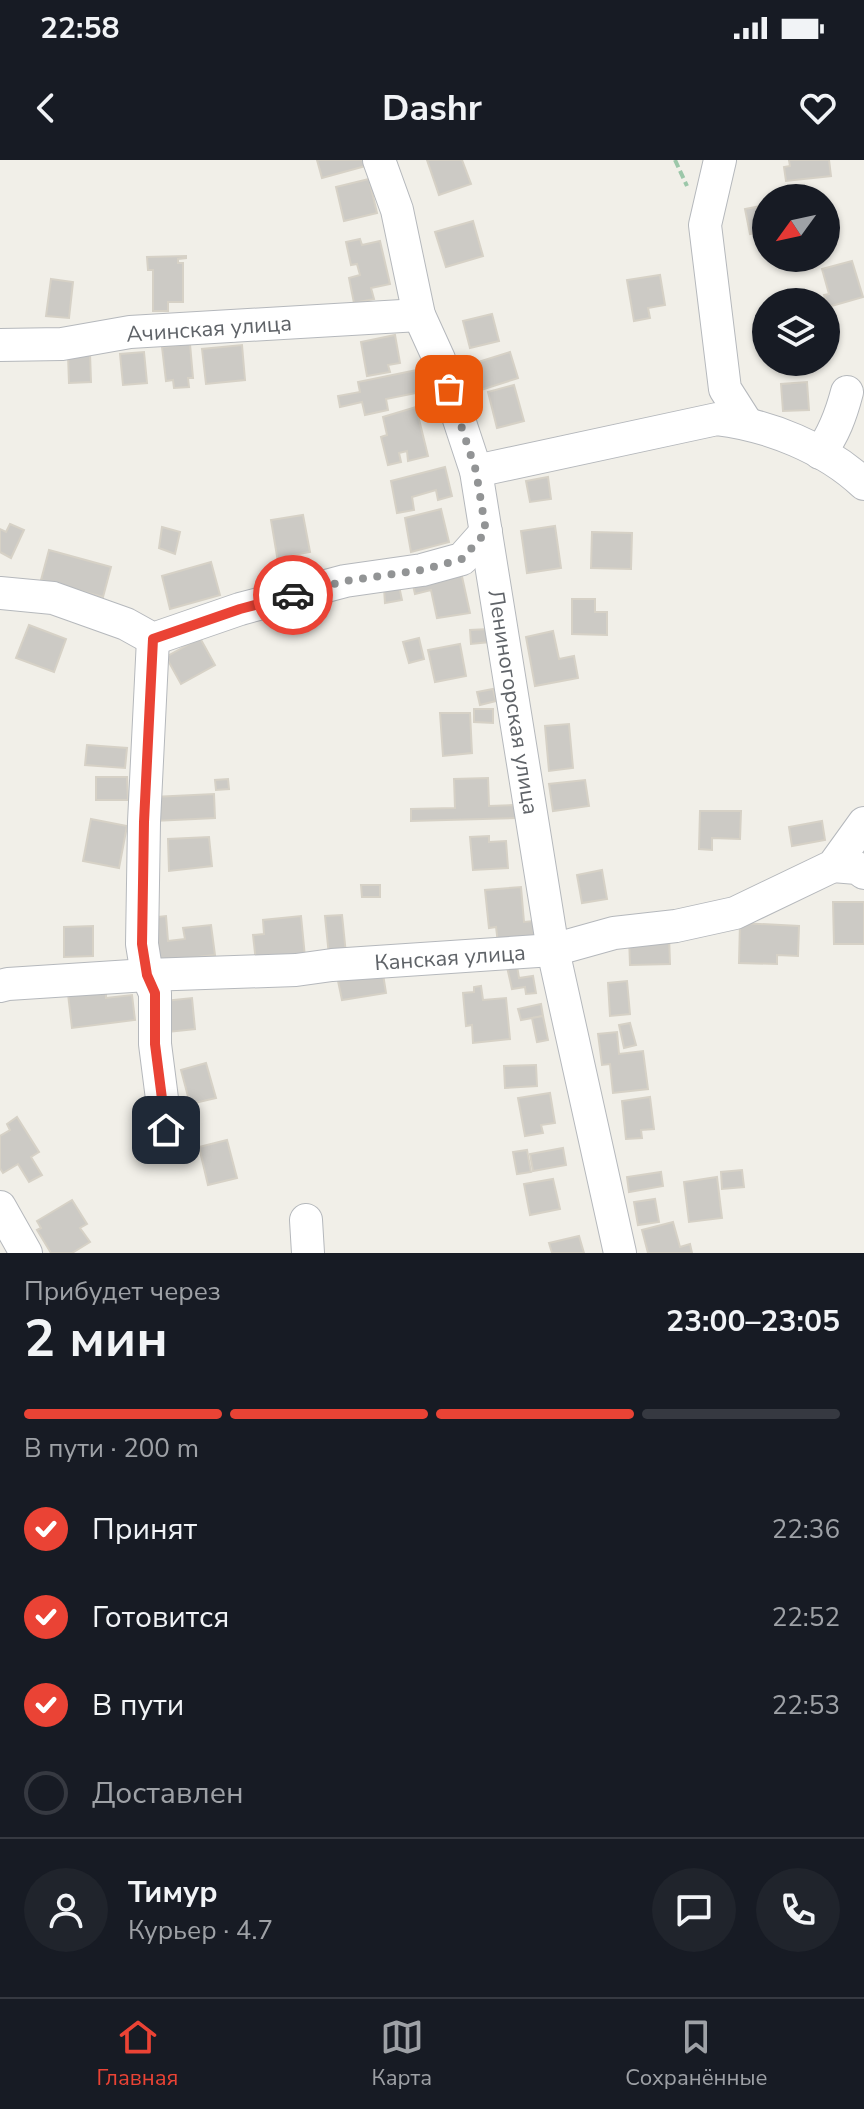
<!DOCTYPE html>
<html lang="ru">
<meta charset="utf-8">
<style>
body{margin:0;font-family:"Nunito Sans",sans-serif;background:#20242c;color:#f1f3f6;height:100vh;display:flex;flex-direction:column;font-size:30px;white-space:nowrap}
*{box-sizing:border-box;margin:0}
p{font-size:26px;color:#9ea1a6}
.icon{flex:none;width:44px;height:44px;fill:none;stroke:currentColor;stroke-width:2;stroke-linecap:round;stroke-linejoin:round}
.map{position:relative;height:1093px;overflow:hidden}
.sheet{display:flex;flex-direction:column;background:#171b24;flex:1}
.sheet>*{flex:none}
.needle{width:52px;rotate:237deg}
.fabs{position:absolute;left:752px;top:24px;display:grid;gap:16px}
.fabs a{display:grid;place-items:center;width:88px;height:88px;border-radius:50%;background:#171b24;box-shadow:0 2px 6px #0004;font-size:40px}
.pin{position:absolute;display:grid;place-items:center;width:68px;height:68px;color:#fff;margin:-34px;border-radius:16px;box-shadow:0 4px 12px #0006}
.courier{position:absolute;display:grid;place-items:center;width:80px;height:80px;margin:-40px;border:6px solid #ea4335;border-radius:50%;background:#fff;color:#222;box-shadow:0 2px 10px #0007}
.head em{font-style:normal;font-weight:700}
.head div{display:flex;flex-direction:column-reverse}
.head{display:flex;align-items:center;justify-content:space-between;height:136px;padding:0 24px}
h1{font-size:52px;font-weight:700;line-height:60px}
.bar{display:grid;grid-template-columns:repeat(4,1fr);gap:12px 8px;align-content:center;height:96px;padding:0 24px}
.bar i{height:10px;border-radius:6px;background:#363941}
.bar .selected{background:#ea4335}
.bar p{grid-column:span 4}
.line{display:flex;align-items:center;gap:20px;padding:0 24px;border-top:2px solid #363941}
.line div{flex:1}
.round{display:grid;place-items:center;flex:none;width:84px;height:84px;border-radius:42px;background:#20242c}
ol{padding:0 24px;list-style:none}
li{display:flex;align-items:center;gap:24px;height:88px}
li p{margin-inline-start:auto}
li .icon{padding:8px;border-radius:50%;background:#ea4335;color:#fff;stroke-width:4}
li:last-child{color:#9ea1a6}
li i{width:44px;height:44px;border:4px solid #363941;border-radius:50%}
.status{display:flex;justify-content:space-between;align-items:center;height:56px;padding:0 40px;background:#171b24;direction:ltr}
.status svg{height:22px;fill:currentColor}
header{display:flex;justify-content:space-between;align-items:center;height:104px;padding:0 24px;background:#171b24;font-size:36px;font-weight:700}
.dock{display:flex;justify-content:space-around;align-items:center;height:112px;border-top:2px solid #363941;background:#171b24;font-size:22px;color:#9ea1a6}
.dock a{display:grid;justify-items:center;gap:4px}
.dock .selected{color:#ea4335}
.map>svg:first-child{display:block}
.building{fill:#cccac5;stroke:#d6d1c6;stroke-width:2}
.lines{fill:none;stroke-linecap:round;stroke-linejoin:round}
.minor-casing{stroke:#b5b8bc;stroke-width:34}
.path{stroke:#9cc7a9;stroke-width:4;stroke-dasharray:8 4;stroke-linecap:butt}
.minor{stroke:#fff;stroke-width:32}
.done{stroke:#929495;stroke-width:8;stroke-dasharray:0 14.4}
.route{stroke:#ea4335;stroke-width:10}
.labels{text-anchor:middle;stroke-width:6;stroke-linejoin:round;paint-order:stroke}
.street-label{font-size:22px;fill:#5f6368;stroke:#fff}
</style>
<div class="status"><b>22:58</b><svg viewBox="0 0 49 12"><path d="M0 12V9h3v3zM5 12V6h3v6zM10 12V3h3v9zM15 12V0h3v12zM26 1h20v11H26zM47 4h2v5h-2z"/></svg></div>
<header><svg class="icon" aria-label="back" viewBox="0 0 24 24"><path d="M15 5l-7 7 7 7"/></svg>Dashr<svg class="icon" aria-label="heart" viewBox="0 0 24 24"><path d="M12 20l-8-8c-3-5 5-10 8-4 3-6 11-1 8 4z"/></svg></header>
<div class="map">
<svg width="864" height="1093" viewBox="0 0 864 1093">
<rect width="100%" height="100%" fill="#f1efe8"/>
<g class="building">
<path d="M317 0H367L369 5 322 18Z"/>
<path d="M427 0H462L471 24 439 35Z"/>
<path d="M789 0H829L831 16 786 21 784 7 790 6Z"/>
<path d="M369 19 377 53 344 61 336 27Z"/>
<path d="M766 45V71L750 74 745 49Z"/>
<path d="M473 61 483 96 446 107 435 72Z"/>
<path d="M360 79 362 85 380 81 390 124 371 128 374 139 354 143 349 118 360 115 357 104 351 105 346 82Z"/>
<path d="M186 96V98L178 99V103H183V142H168V151H153V110H148L147 97Z"/>
<path d="M852 101 863 137 828 147 824 135 829 134 822 109Z"/>
<path d="M660 115 665 145 648 148 650 158 634 161 627 120Z"/>
<path d="M51 119 73 122 69 158 46 156Z"/>
<path d="M492 154 499 181 470 188 463 161Z"/>
<path d="M395 175 400 203 388 205 390 212 367 216 361 182Z"/>
<path d="M190 184 193 218H188L189 227 174 228 173 220 166 221 162 187Z"/>
<path d="M242 185 245 220 206 224 202 189Z"/>
<path d="M144 192 147 223 123 225 120 194Z"/>
<path d="M510 192 518 218 481 230 472 204Z"/>
<path d="M90 193 91 222 69 223 68 194Z"/>
<path d="M417 210 421 232 386 239 388 250 365 255 362 242 340 247 338 236 360 232 358 222Z"/>
<path d="M807 222 809 250 783 251 781 224Z"/>
<path d="M514 225 524 261 497 268 488 232Z"/>
<path d="M416 247 428 296 408 301 407 291 399 293 401 302 388 305 381 277 387 275 383 257Z"/>
<path d="M445 307 452 336 438 340 436 330 412 337 414 350 397 353 391 321Z"/>
<path d="M548 317 551 339 530 342 526 321Z"/>
<path d="M441 349 449 382 411 392 405 358Z"/>
<path d="M303 355 310 392 293 395 295 418 281 420 271 360Z"/>
<path d="M10 364 24 370 11 398 0 392V369L6 372Z"/>
<path d="M555 366 561 408 527 413 521 371Z"/>
<path d="M162 367 180 372 175 394 159 388Z"/>
<path d="M592 372 632 373 631 409 591 408Z"/>
<path d="M49 390 111 407 103 437 41 420Z"/>
<path d="M211 402 220 435 170 449 162 416Z"/>
<path d="M461 412 470 453 437 458 431 430 415 434 412 421Z"/>
<path d="M399 426 402 440 385 443 384 428Z"/>
<path d="M572 439H595V452H607V475L572 474Z"/>
<path d="M29 465 66 479 54 512 16 498Z"/>
<path d="M489 469 490 482 471 484 470 470Z"/>
<path d="M553 471 559 499 574 496 578 518 535 526 526 477Z"/>
<path d="M200 478 215 505 181 524 166 497Z"/>
<path d="M419 478 424 499 409 503 403 482Z"/>
<path d="M460 484 466 516 435 522 428 490Z"/>
<path d="M493 529 496 541 480 545 477 532Z"/>
<path d="M474 549H493V563L474 562Z"/>
<path d="M440 553H470L472 593 443 596Z"/>
<path d="M569 564 573 608 549 611 545 566Z"/>
<path d="M87 585 127 588 125 608 85 605Z"/>
<path d="M96 617H127L128 640H96Z"/>
<path d="M488 618 489 646 515 645 516 658 411 661V649L455 648 454 619Z"/>
<path d="M228 619 229 629 216 630 215 620Z"/>
<path d="M585 620 589 646 553 651 549 624Z"/>
<path d="M214 634 215 658 154 661 153 637Z"/>
<path d="M700 651H741L740 679 712 678V690L699 689Z"/>
<path d="M91 659 127 666 119 708 83 701Z"/>
<path d="M822 661 825 680 792 686 789 667Z"/>
<path d="M489 676V682L506 681 508 708 473 710 470 677Z"/>
<path d="M209 677 212 706 169 711 168 679Z"/>
<path d="M602 710 607 739 582 743 577 715Z"/>
<path d="M361 725H380V737H362Z"/>
<path d="M521 727 524 762 533 761 535 780 498 783 496 767 489 768 485 730Z"/>
<path d="M833 742H864V784H834Z"/>
<path d="M342 755 346 794 329 796 325 756Z"/>
<path d="M166 756 168 781 185 779 183 768 211 765 215 795 153 802 149 758Z"/>
<path d="M301 756 305 797 256 802 253 775 264 774 263 760Z"/>
<path d="M740 763 799 766 798 796 777 795V804L739 803Z"/>
<path d="M93 766V796L64 797V767Z"/>
<path d="M669 775 670 804 630 805 629 776Z"/>
<path d="M517 806 519 818 533 816 536 833 526 834 525 827 512 829 507 807Z"/>
<path d="M382 808 386 833 342 840 337 816Z"/>
<path d="M627 821 630 854 610 856 608 823Z"/>
<path d="M481 826 483 840 506 838 510 879 473 883 472 865 466 866 463 833 474 832V827Z"/>
<path d="M106 830V838L132 835 135 860 72 868 68 834Z"/>
<path d="M192 838 195 869 168 872 165 841Z"/>
<path d="M541 844 543 856 521 860 518 849Z"/>
<path d="M543 856 548 880 537 882 532 858Z"/>
<path d="M630 863 636 885 624 888 619 865Z"/>
<path d="M617 872 619 894 643 891 648 929 613 933 610 904 602 905 598 874Z"/>
<path d="M206 903 216 938 190 944 181 910Z"/>
<path d="M536 905 537 926 505 928 504 906Z"/>
<path d="M550 933 555 963 541 965 543 973 525 976 518 938Z"/>
<path d="M650 937 654 969 641 970 642 978 626 979 622 941Z"/>
<path d="M17 957 39 992 31 997 42 1015 29 1022 18 1004 3 1013 0 1008V976L10 970 7 964Z"/>
<path d="M227 980 237 1018 208 1025 199 987Z"/>
<path d="M563 988 566 1005 533 1011 530 994Z"/>
<path d="M527 990 531 1012 517 1014 513 992Z"/>
<path d="M742 1010 744 1027 722 1029 721 1012Z"/>
<path d="M661 1012 663 1026 629 1032 627 1017Z"/>
<path d="M717 1017 722 1058 689 1062 684 1022Z"/>
<path d="M553 1019 560 1049 530 1055 524 1024Z"/>
<path d="M655 1039 659 1062 638 1065 634 1042Z"/>
<path d="M72 1040 87 1064 80 1068 90 1082 72 1093H51L37 1070 41 1068 37 1061Z"/>
<path d="M673 1062 680 1087 690 1084 692 1093H648L642 1070Z"/>
<path d="M579 1076 584 1093H552L549 1083Z"/>
</g>
<g class="lines">
<g class="minor-casing">
<g id="minor">
<path d="M379 0 397 50 419 155 439 199 476 311 553 790 620 1093"/>
<path d="M720 0 705 65 725 229 746 262"/>
<path d="M0 185 62 184 130 172 419 155"/>
<path d="M820 293C834 274 841 255 847 232"/>
<path d="M476 311 717 259C768 265 826 288 864 324"/>
<path d="M0 433 53 438 126 464 153 479 240 449 345 421 422 410 462 399 486 372"/>
<path d="M153 479 144 662 142 784 147 815 155 833V884L166 970"/>
<path d="M833 706 857 708 864 713"/>
<path d="M0 826 8 824 147 815 296 810 332 805 553 790 614 773 676 766 735 753 833 706 864 663"/>
<path d="M0 1047 26 1093"/>
<path d="M306 1060 308 1093"/>
</g>
</g>
<path class="path" d="M675 0 687 26"/>
<use href="#minor" class="minor"/>
</g>
<g class="lines">
<path class="done" d="M293 435 345 421 422 410 462 399 486 372 476 311 449 229"/>
<path class="route" d="M166 970 155 884V833L147 815 142 784 144 662 153 479 240 449 293 435"/>
</g>
<g class="labels">
<g class="street-label">
<text transform="translate(209 168) rotate(-4)" y="8">Ачинская улица</text>
<text transform="translate(514 542) rotate(81)" y="8">Лениногорская улица</text>
<text transform="translate(450 797) rotate(-4)" y="8">Канская улица</text>
</g>
</g>
</svg>
<div class="fabs">
<a><svg class="needle" viewBox="-14 -14 28 28"><path d="M0-13l5 13h-10z" fill="#e53935"/><path d="M0 13l5-13h-10z" fill="#9ea1a6"/></svg></a>
<a><svg class="icon" aria-label="layers" viewBox="0 0 24 24"><path d="M12 4l9 5-9 5-9-5zM3 14l9 5 9-5"/></svg></a>
</div>
<div class="pin" style="left:449px;top:229px;background:#ea580c"><svg class="icon" aria-label="bag" viewBox="0 0 24 24"><path d="M5 8h14l-1 12H6zM9 8a3 3 0 0 1 6 0"/></svg></div>
<div class="pin" style="left:166px;top:970px;background:#1f2937"><svg class="icon" aria-label="home" viewBox="0 0 24 24"><path d="M3 11l9-7 9 7M6 9v11h12V9"/></svg></div>
<div class="courier" style="left:293px;top:435px"><svg class="icon" aria-label="car" viewBox="0 0 24 24"><path d="M5 17H2v-5l4-1 3-4h7l3 4 3 1v5h-3M9 17h6M6 11h13"/><circle cx="7" cy="17" r="2"/><circle cx="17" cy="17" r="2"/></svg></div>
</div>
<section class="sheet">
<div class="head"><div><h1>2 мин</h1><p>Прибудет через</p></div><em>23:00–23:05</em></div>
<div class="bar"><i class="selected"></i><i class="selected"></i><i class="selected"></i><i></i><p>В пути · 200 m</p></div>
<ol>
<li><svg class="icon" aria-label="check" viewBox="0 0 24 24"><path d="M5 12l5 5 9-10"/></svg>Принят<p>22:36</p></li>
<li><svg class="icon" aria-label="check" viewBox="0 0 24 24"><path d="M5 12l5 5 9-10"/></svg>Готовится<p>22:52</p></li>
<li><svg class="icon" aria-label="check" viewBox="0 0 24 24"><path d="M5 12l5 5 9-10"/></svg>В пути<p>22:53</p></li>
<li><i></i>Доставлен</li>
</ol>
<div class="line" style="height:144px"><a class="round"><svg class="icon" aria-label="person" viewBox="0 0 24 24"><circle cx="12" cy="8" r="4"/><path d="M4 21q1-7 8-7t8 7"/></svg></a><div><b>Тимур</b><p>Курьер · 4.7</p></div><a class="round"><svg class="icon" aria-label="chat" viewBox="0 0 24 24"><path d="M4 5h16v11H9l-5 4z"/></svg></a><a class="round"><svg class="icon" aria-label="phone" viewBox="0 0 24 24"><path d="M5 4h4l2 5-3 2q2 4 5 5l2-3 5 2v4C11 20 4 13 5 4z"/></svg></a></div>
</section>
<nav class="dock">
<a class="selected"><svg class="icon" aria-label="home" viewBox="0 0 24 24"><path d="M3 11l9-7 9 7M6 9v11h12V9"/></svg>Главная</a>
<a><svg class="icon" aria-label="map" viewBox="0 0 24 24"><path d="M3 6l6-2 6 2 6-2v14l-6 2-6-2-6 2zM9 4v14M15 6v14"/></svg>Карта</a>
<a><svg class="icon" aria-label="saved" viewBox="0 0 24 24"><path d="M7 4h10v16l-5-4-5 4z"/></svg>Сохранённые</a>
</nav>
